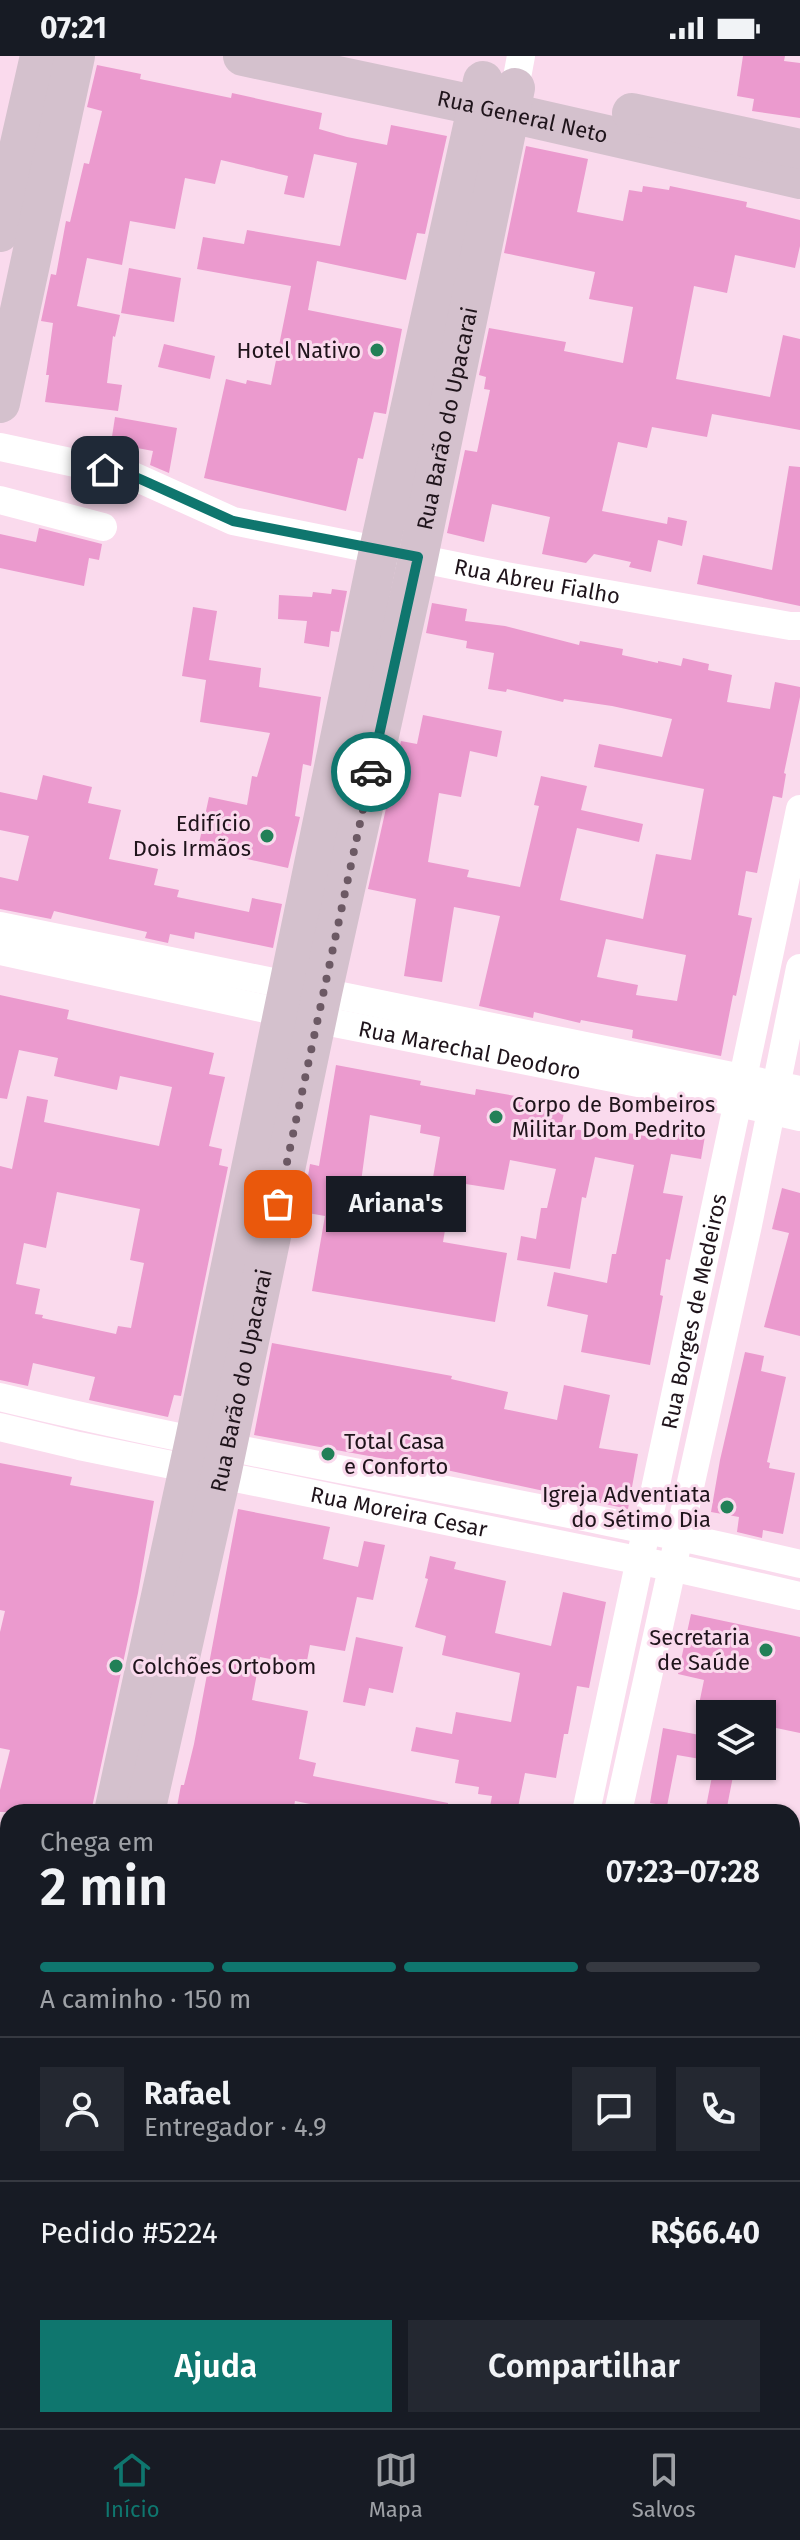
<!DOCTYPE html>
<html lang="pt">
<meta charset="utf-8">
<style>
body{margin:0;font-family:"Fira Sans",sans-serif;background:#242831;color:#f1f3f6;height:100vh;display:flex;flex-direction:column;font-size:30px;white-space:nowrap}
*{box-sizing:border-box;margin:0}
p{font-size:26px;color:#9ea1a6}
.icon{flex:none;width:44px;height:44px;fill:none;stroke:currentColor;stroke-width:2;stroke-linecap:round;stroke-linejoin:round}
.map{position:relative;flex:1;overflow:hidden}
.details{position:absolute;left:0px;top:1748px;width:800px;height:624px;display:flex;flex-direction:column;background:#171b24;border-radius:24px 24px 0 0;box-shadow:0 2px 6px #0004}
.details>*{flex:none}
.controls{position:absolute;left:696px;top:1644px;display:grid;gap:16px}
.controls a{display:grid;place-items:center;width:80px;height:80px;border-radius:0px;background:#171b24;box-shadow:0 2px 6px #0004;font-size:40px}
.pin{position:absolute;display:grid;place-items:center;width:68px;height:68px;color:#fff;margin:-34px;border-radius:16px;box-shadow:0 4px 12px #0006}
.courier{position:absolute;display:grid;place-items:center;width:80px;height:80px;margin:-40px;border:6px solid #0f766e;border-radius:50%;background:#fff;color:#222;box-shadow:0 2px 10px #0007}
.bubble{position:absolute;height:56px;border-radius:0px;background:#171b24;box-shadow:0 2px 6px #0004;font-size:26px;font-weight:600;line-height:56px;text-align:center}
.headline em{font-style:normal;font-weight:600}
.headline div{display:flex;flex-direction:column-reverse}
.headline{display:flex;align-items:center;justify-content:space-between;height:136px;padding:0 40px}
h1{font-size:52px;font-weight:600;line-height:60px}
.bar{display:grid;grid-template-columns:repeat(4,1fr);gap:12px 8px;align-content:center;height:96px;padding:0 40px}
.bar i{height:10px;border-radius:6px;background:#363941}
.bar .current{background:#0f766e}
.bar p{grid-column:span 4}
.line{display:flex;align-items:center;gap:20px;padding:0 40px;border-top:2px solid #363941}
.line div{flex:1}
.round{display:grid;place-items:center;flex:none;width:84px;height:84px;border-radius:0px;background:#242831}
.primary-button{display:flex;gap:16px;margin-top:auto;padding:16px 40px}
.primary-button a{flex:1;height:92px;border-radius:0px;background:#0f766e;color:#fff;font-size:32px;font-weight:600;line-height:92px;text-align:center}
.primary-button a+a{background:#242831;color:#f1f3f6}
.status{display:flex;justify-content:space-between;align-items:center;height:56px;padding:0 40px;background:#171b24;direction:ltr}
.status svg{height:22px;fill:currentColor}
.tab-bar{display:flex;justify-content:space-around;align-items:center;height:112px;border-top:2px solid #363941;background:#171b24;font-size:22px;color:#9ea1a6}
.tab-bar a{display:grid;justify-items:center;gap:4px}
.tab-bar .current{color:#0f766e}
.map>svg:first-child{display:block}
.building{fill:#eb9ace;fill-rule:evenodd}
.lines{fill:none;stroke-linecap:round;stroke-linejoin:round}
.street{stroke:#fff;stroke-width:28}
.secondary{stroke:#d4c1cd;stroke-width:40}
.done{stroke:#6c5964;stroke-width:8;stroke-dasharray:0 14.4}
.route{stroke:#0f766e;stroke-width:10}
.poi-dot{fill:#228057;stroke:#fadaed;stroke-width:3}
.labels{text-anchor:middle;stroke-width:6;stroke-linejoin:round;paint-order:stroke}
.street-label{font-size:22px;fill:#1f141b;stroke:#fadaed}
.poi-label{font-size:22px;fill:#1f141b;stroke:#fadaed;text-anchor:end}
</style>
<div class="status"><b>07:21</b><svg viewBox="0 0 49 12"><path d="M0 12V9h3v3zM5 12V6h3v6zM10 12V3h3v9zM15 12V0h3v12zM26 1h20v11H26zM47 4h2v5h-2z"/></svg></div>
<div class="map">
<svg width="800" height="2372" viewBox="0 0 800 2372">
<rect width="100%" height="100%" fill="#fadaed"/>
<g class="building">
<path d="M743 0H785L784 5 800 7V62L752 55 754 43 737 40Z"/>
<path d="M97 9 141 18 140 23 231 42 232 37 322 57 319 73 347 81 387 89 391 69 447 80 425 178 417 177 406 224 317 205 308 254 402 273 386 358 374 356 363 403 358 402 346 455 204 422 226 323 246 328 247 324 271 329 291 230 197 213 203 181 244 188 247 174 340 190 357 107 314 98 304 142 284 138 288 120 221 104 215 128 185 122 175 173 130 165 122 209 87 202 77 250 120 259 115 281 113 280 107 327 122 329 118 355 45 346 49 319H46L53 267 41 265 51 218 56 219 66 165 70 166 84 107 89 108 102 55 87 51Z"/>
<path d="M526 90 588 103 577 156 623 165 629 134 642 136 643 130 669 134 670 130 747 146 746 151 800 164V190L795 212 735 199 727 237 694 230 676 323 770 341 783 279 800 283V374L712 358 707 381 652 371 647 392 618 386 602 455 667 468 668 461 687 465 682 490 658 484 651 516 629 511 631 506 594 498 586 507 542 498 550 461 492 448 484 486 447 477 465 394 477 396 490 334 484 333 486 321 479 319 489 272 566 286 564 295 623 307 633 251 589 243 595 216 504 197Z"/>
<path d="M129 212 181 222 174 266 121 257Z"/>
<path d="M164 288 215 300 210 323 158 311Z"/>
<path d="M115 361 177 372 169 417 150 409 153 395 111 387Z"/>
<path d="M789 410 800 411V550L697 528 703 499 772 514Z"/>
<path d="M39 472 102 488 99 504 89 502 84 530 0 512V478L36 486Z"/>
<path d="M332 533 347 535 339 576 331 575 329 591 304 587 307 565 278 563 279 539 312 541 313 536 331 538Z"/>
<path d="M432 547 467 553 465 565 505 570 579 589 580 585 623 593 622 599 658 607V605L681 610 683 602 709 608 708 614 732 619 727 646 770 653 775 626 800 631V641L784 717 786 718 782 742 773 740 757 817 746 815 738 859 752 862 736 940 733 939 721 1000 632 982 633 974 581 964 580 967 534 956 533 962 479 950 500 860 454 851 442 926 404 920 416 843 368 833 401 685 417 688 423 659 502 675 497 701 470 695 461 741 439 737 428 806 469 814 467 821 520 831 539 750 534 749 541 720 587 730 581 754 643 768 639 786 577 772 560 844 643 863 656 798 691 804 704 733 594 711 599 688 662 701 672 663 612 650 564 643 563 646 507 633 506 636 488 633 494 597 466 592 467 585 426 577ZM606 883 686 899 677 945 636 939 638 929 597 921Z"/>
<path d="M193 551 217 555 209 604 261 612 259 631 321 641 311 710 303 708 295 760 300 761 288 812 198 792 209 741 247 749 252 720 257 721 270 677 200 666 206 624 182 620Z"/>
<path d="M43 719 92 731 88 747 121 754 109 803 158 813 154 829 179 834 177 841 249 856 252 842 282 848 273 892 195 876 194 883 170 878 168 887 145 882 147 876 54 855 51 863 0 853V821L18 825 29 780 0 774V736L37 744Z"/>
<path d="M0 939 69 954 67 963 214 997 209 1018 225 1021 209 1090 222 1093 219 1109 228 1111 181 1340 174 1339 168 1361 89 1344 95 1321 33 1307 28 1330 0 1324V1110L12 1113 27 1040 48 1044 44 1066 159 1090 172 1031 120 1020 117 1034 54 1020 58 1002 19 994 7 1043 0 1042ZM57 1136 140 1153 130 1204 144 1207 131 1272 118 1270 116 1278 42 1262 43 1259 35 1258 40 1233 16 1228 24 1187 46 1192Z"/>
<path d="M336 1009 421 1025 420 1029 475 1039 476 1033 521 1041 520 1049 564 1057 561 1070 627 1084 628 1077 656 1082 658 1075 684 1079V1077L705 1080 701 1103 671 1098 663 1137 683 1140 670 1204 666 1203 660 1239 663 1240 650 1309 581 1296 588 1259 547 1250 554 1216 607 1227 612 1198H616L634 1109 595 1101 586 1142 582 1141 570 1213 517 1204 521 1180 536 1183 541 1152H547L556 1113 510 1104 504 1134 453 1126 443 1186 507 1197 495 1266 312 1235 325 1160 302 1156 310 1108 319 1110ZM370 1059 421 1069 420 1077 440 1081 425 1168 357 1156Z"/>
<path d="M782 1132 800 1137V1280L764 1271 789 1177 772 1173Z"/>
<path d="M272 1287 452 1320 451 1323 508 1336 504 1353 557 1364 564 1329 610 1339 599 1392 638 1398 628 1453 451 1415 254 1379Z"/>
<path d="M745 1296 764 1300 761 1315 786 1321 767 1406 770 1407 769 1412 795 1417 783 1478 763 1474 762 1482 737 1476 739 1461 711 1456 720 1404Z"/>
<path d="M0 1407 72 1421 70 1429 154 1445 138 1537 91 1756H0V1734L10 1694 0 1692V1576L5 1555 0 1554Z"/>
<path d="M238 1453 330 1471 323 1503 358 1511 364 1485 385 1489 373 1544 357 1541 345 1595 310 1589 306 1610 260 1601 252 1644 308 1655 299 1703 316 1707 313 1720 448 1747V1756H351L295 1745 293 1756H176L181 1729H184L194 1688Z"/>
<path d="M430 1500 456 1506 454 1513 506 1525 495 1577 551 1590 563 1536 606 1546 589 1632 577 1630 568 1678H564L556 1722 525 1717 517 1756H489L492 1740 478 1738 479 1731 455 1727 459 1704 411 1695 416 1671 452 1678 456 1656 511 1666 520 1617 442 1599 446 1580 415 1571 428 1523 425 1522Z"/>
<path d="M691 1558 800 1581V1677L762 1669V1658H697L704 1624 678 1618Z"/>
<path d="M356 1581 403 1591 393 1637 369 1632 365 1650 343 1646Z"/>
<path d="M663 1672 710 1681 706 1704 677 1699 667 1750 650 1747Z"/>
<path d="M714 1710H735L726 1756H705Z"/>
</g>
<g class="lines">
<g class="street">
<path d="M515 32 521 0"/>
<path id="s1" d="M0 391 131 419 233 465 506 520 790 570H800"/>
<path d="M0 444 103 471"/>
<path d="M0 870 800 1034"/>
<path id="s2" d="M0 895 284 957 739 1047 800 1061"/>
<path d="M0 1341C265 1405 535 1445 800 1508"/>
<path id="s3" d="M0 1371 79 1390 671 1511 800 1540"/>
<path id="s4" d="M586 1756C657 1422 731 1088 800 753"/>
<path d="M618 1756 748 1169 800 912"/>
<path d="M0 1814 8 1815"/>
<path d="M0 1843 8 1845"/>
<path d="M792 1979 800 1981"/>
<path d="M792 2005 800 2006"/>
<path d="M230 2364 269 2372"/>
<path d="M373 2364 414 2372"/>
<path d="M457 2372 459 2364"/>
<path d="M493 2372 494 2364"/>
</g>
<g class="secondary">
<path id="s5" d="M243 0 479 50 800 123"/>
<path d="M632 57 800 93"/>
<path d="M0 176 40 0"/>
<path d="M0 347 75 0"/>
<path d="M114 1756 195 1384 379 494 483 25"/>
<path id="s6" d="M145 1756 221 1419 322 937 414 521 515 32"/>
<path d="M0 2304 8 2263"/>
<path d="M17 2372 19 2364"/>
</g>
</g>
<g class="lines">
<path class="done" d="M278 1148 371 716"/>
<path class="route" d="M105 414 131 419 149 427 233 465 418 501 371 716"/>
</g>
<g class="poi-dot">
<circle cx="377" cy="294" r="8"/>
<circle cx="267" cy="780" r="8"/>
<circle cx="496" cy="1061" r="8"/>
<circle cx="328" cy="1398" r="8"/>
<circle cx="727" cy="1451" r="8"/>
<circle cx="766" cy="1594" r="8"/>
<circle cx="116" cy="1610" r="8"/>
</g>
<g class="labels">
<g class="street-label">
<text dy="8" stroke="none"><textPath href="#s5" startOffset="286">Rua General Neto</textPath></text>
<text dy="8" stroke="none"><textPath href="#s6" startOffset="1426">Rua Barão do Upacarai</textPath></text>
<text dy="8" stroke="none"><textPath href="#s1" startOffset="556">Rua Abreu Fialho</textPath></text>
<text dy="8" stroke="none"><textPath href="#s2" startOffset="480">Rua Marechal Deodoro</textPath></text>
<text dy="8" stroke="none"><textPath href="#s4" startOffset="512">Rua Borges de Medeiros</textPath></text>
<text dy="8" stroke="none"><textPath href="#s6" startOffset="442">Rua Barão do Upacarai</textPath></text>
<text dy="8" stroke="none"><textPath href="#s3" startOffset="408">Rua Moreira Cesar</textPath></text>
</g>
<g class="poi-label">
<text x="361" y="302">Hotel Nativo</text>
<text x="251" y="775">Edifício<tspan x="251" dy="25">Dois Irmãos</tspan></text>
<text x="512" y="1056" text-anchor="start">Corpo de Bombeiros<tspan x="512" dy="25">Militar Dom Pedrito</tspan></text>
<text x="344" y="1393" text-anchor="start">Total Casa<tspan x="344" dy="25">e Conforto</tspan></text>
<text x="711" y="1446">Igreja Adventiata<tspan x="711" dy="25">do Sétimo Dia</tspan></text>
<text x="750" y="1589">Secretaria<tspan x="750" dy="25">de Saúde</tspan></text>
<text x="132" y="1618" text-anchor="start">Colchões Ortobom</text>
</g>
</g>
</svg>
<div class="controls">
<a><svg class="icon" aria-label="layers" viewBox="0 0 24 24"><path d="M12 4l9 5-9 5-9-5zM3 14l9 5 9-5"/></svg></a>
</div>
<div class="pin" style="left:278px;top:1148px;background:#ea580c"><svg class="icon" aria-label="bag" viewBox="0 0 24 24"><path d="M5 8h14l-1 12H6zM9 8a3 3 0 0 1 6 0"/></svg></div>
<div class="pin" style="left:105px;top:414px;background:#1f2937"><svg class="icon" aria-label="home" viewBox="0 0 24 24"><path d="M3 11l9-7 9 7M6 9v11h12V9"/></svg></div>
<div class="courier" style="left:371px;top:716px"><svg class="icon" aria-label="car" viewBox="0 0 24 24"><path d="M5 17H2v-5l4-1 3-4h7l3 4 3 1v5h-3M9 17h6M6 11h13"/><circle cx="7" cy="17" r="2"/><circle cx="17" cy="17" r="2"/></svg></div>
<div class="bubble" style="left:326px;top:1120px;width:140px">Ariana's</div>
<section class="details">
<div class="headline"><div><h1>2 min</h1><p>Chega em</p></div><em>07:23–07:28</em></div>
<div class="bar"><i class="current"></i><i class="current"></i><i class="current"></i><i></i><p>A caminho · 150 m</p></div>
<div class="line" style="height:144px"><a class="round"><svg class="icon" aria-label="person" viewBox="0 0 24 24"><circle cx="12" cy="8" r="4"/><path d="M4 21q1-7 8-7t8 7"/></svg></a><div><b>Rafael</b><p>Entregador · 4.9</p></div><a class="round"><svg class="icon" aria-label="chat" viewBox="0 0 24 24"><path d="M4 5h16v11H9l-5 4z"/></svg></a><a class="round"><svg class="icon" aria-label="phone" viewBox="0 0 24 24"><path d="M5 4h4l2 5-3 2q2 4 5 5l2-3 5 2v4C11 20 4 13 5 4z"/></svg></a></div>
<div class="line" style="height:104px"><div>Pedido #5224</div><b>R$66.40</b></div>
<div class="primary-button"><a>Ajuda</a><a>Compartilhar</a></div>
</section>
</div>
<nav class="tab-bar">
<a class="current"><svg class="icon" aria-label="home" viewBox="0 0 24 24"><path d="M3 11l9-7 9 7M6 9v11h12V9"/></svg>Início</a>
<a><svg class="icon" aria-label="map" viewBox="0 0 24 24"><path d="M3 6l6-2 6 2 6-2v14l-6 2-6-2-6 2zM9 4v14M15 6v14"/></svg>Mapa</a>
<a><svg class="icon" aria-label="saved" viewBox="0 0 24 24"><path d="M7 4h10v16l-5-4-5 4z"/></svg>Salvos</a>
</nav>
